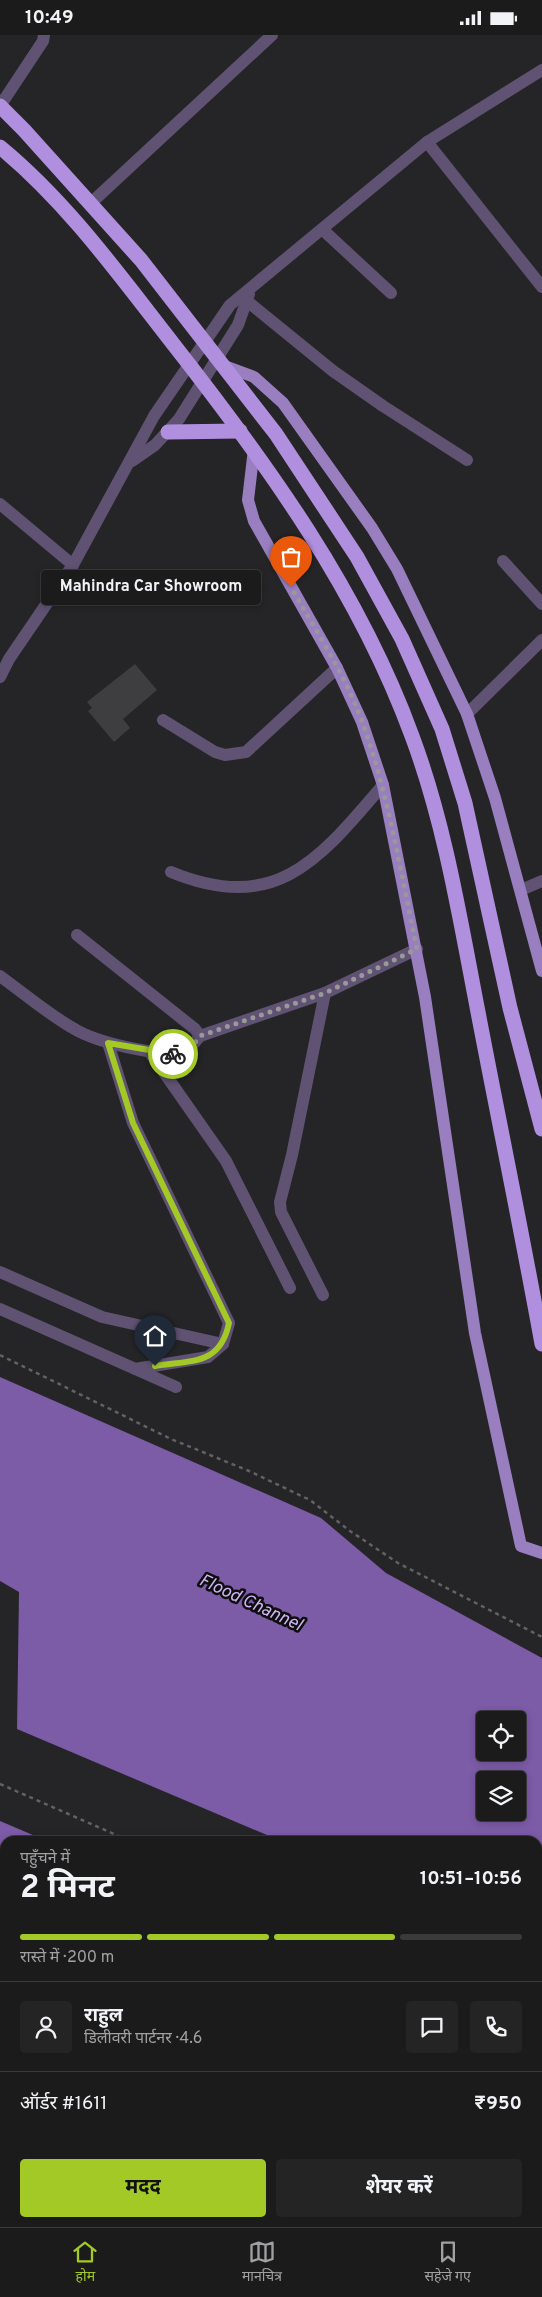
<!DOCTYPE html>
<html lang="hi">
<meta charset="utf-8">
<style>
body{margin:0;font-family:Overpass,"Noto Sans Devanagari",sans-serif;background:#252425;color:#f1f3f6;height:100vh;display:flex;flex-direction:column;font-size:19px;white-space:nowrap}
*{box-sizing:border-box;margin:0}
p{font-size:16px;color:#a0a1a3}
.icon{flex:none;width:28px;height:28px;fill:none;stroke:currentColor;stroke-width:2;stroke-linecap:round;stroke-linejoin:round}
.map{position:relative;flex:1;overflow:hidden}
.panel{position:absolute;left:0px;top:1801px;width:542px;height:391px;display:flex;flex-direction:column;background:#1c1b1c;border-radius:15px 15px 0 0;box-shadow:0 2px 8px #0003,0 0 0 1px #3a393b}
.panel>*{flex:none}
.controls{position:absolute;left:476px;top:1676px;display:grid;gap:10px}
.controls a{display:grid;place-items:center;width:50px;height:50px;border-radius:5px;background:#1c1b1c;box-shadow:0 2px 8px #0003,0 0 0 1px #3a393b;font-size:25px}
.pin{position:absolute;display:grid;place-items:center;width:42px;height:42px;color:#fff;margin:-51px -21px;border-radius:50% 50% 50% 0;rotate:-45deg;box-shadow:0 0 5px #0007}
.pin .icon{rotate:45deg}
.courier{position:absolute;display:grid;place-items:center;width:50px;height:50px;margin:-25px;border:4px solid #a3c926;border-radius:50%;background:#fff;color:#222;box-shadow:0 1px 6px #0007}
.bubble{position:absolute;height:35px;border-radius:5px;background:#1c1b1c;box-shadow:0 2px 8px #0003,0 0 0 1px #3a393b;font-size:16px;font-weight:700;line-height:35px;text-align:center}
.summary em{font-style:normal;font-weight:700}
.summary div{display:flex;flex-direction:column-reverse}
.summary{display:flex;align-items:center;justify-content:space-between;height:85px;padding:0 20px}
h1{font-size:32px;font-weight:700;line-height:38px}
.bar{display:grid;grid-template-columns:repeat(4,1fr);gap:8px 5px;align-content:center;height:60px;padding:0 20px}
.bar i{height:6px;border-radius:4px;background:#3a393b}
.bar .current{background:#a3c926}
.bar p{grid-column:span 4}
.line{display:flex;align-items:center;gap:12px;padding:0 20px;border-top:1px solid #3a393b}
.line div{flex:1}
.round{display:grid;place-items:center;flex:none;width:52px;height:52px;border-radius:5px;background:#252425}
.primary-button{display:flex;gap:10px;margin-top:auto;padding:10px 20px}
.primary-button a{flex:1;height:58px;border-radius:5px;background:#a3c926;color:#111;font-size:20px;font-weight:700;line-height:58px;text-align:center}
.primary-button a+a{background:#252425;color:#f1f3f6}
.status{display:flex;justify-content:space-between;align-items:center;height:35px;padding:0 25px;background:#1c1b1c;direction:ltr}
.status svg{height:14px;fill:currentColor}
.tab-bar{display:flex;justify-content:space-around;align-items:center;height:70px;border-top:1px solid #3a393b;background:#1c1b1c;font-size:14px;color:#a0a1a3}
.tab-bar a{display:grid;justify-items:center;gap:2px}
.tab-bar .current{color:#a3c926}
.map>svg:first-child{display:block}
.water{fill:#7c5ba7;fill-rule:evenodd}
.building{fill:#3e3d3f}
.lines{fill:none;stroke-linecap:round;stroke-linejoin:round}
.path{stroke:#626163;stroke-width:2.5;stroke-dasharray:4 4;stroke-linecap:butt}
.minor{stroke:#5f5272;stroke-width:12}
.major{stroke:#997ec0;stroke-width:12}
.highway{stroke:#b08fdf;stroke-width:15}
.done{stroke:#99999a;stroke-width:5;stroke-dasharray:0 9}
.route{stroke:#a3c926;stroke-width:6}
.labels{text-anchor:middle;stroke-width:5;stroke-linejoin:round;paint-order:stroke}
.water-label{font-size:18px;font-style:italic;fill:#ccb4f2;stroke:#0e0e0f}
</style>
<div class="status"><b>10:49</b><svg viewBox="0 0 49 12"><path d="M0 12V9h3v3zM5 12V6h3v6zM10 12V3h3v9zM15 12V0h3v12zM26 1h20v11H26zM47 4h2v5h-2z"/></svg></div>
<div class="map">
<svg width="542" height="2192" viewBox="0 0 542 2192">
<rect width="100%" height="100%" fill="#252426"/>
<g class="water">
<path d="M0 1342 321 1483 386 1538 542 1623V1863L538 1867V1806H281L17 1694 19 1557 0 1546ZM485 1685H518V1718H485ZM485 1745H518V1778H485Z"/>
<path d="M0 1786 47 1806H5V1844L0 1841Z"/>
<path d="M538 2009 542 2011V2070L538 2069Z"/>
</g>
<path class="building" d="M135 629 157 655 123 684 130 693 114 707 88 676 92 673 87 667Z"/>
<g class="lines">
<g class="path">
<path d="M0 1320 171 1404 249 1436 310 1465 350 1496 398 1528 542 1602"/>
<path d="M0 1749 130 1806"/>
<path d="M538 1988 542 1990"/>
</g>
<g class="minor">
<path d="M0 71 43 6 44 0"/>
<path d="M427 107 542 252"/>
<path d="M91 168 272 0"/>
<path d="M323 195 391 258"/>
<path d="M247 266 333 336 383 371 467 425"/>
<path d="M132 426 155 410 179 384 238 290 249 259"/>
<path d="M0 469 73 530"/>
<path d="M503 526 542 569"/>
<path d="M0 642 9 624 73 530 154 381 230 270 427 107 542 35"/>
<path d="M467 679 542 605"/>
<path d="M163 685 215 717 225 720 246 717 337 633"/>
<path d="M171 837C276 880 319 825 383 750"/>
<path d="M521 855 542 846"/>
<path d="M0 941C25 959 50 981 78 996 99 1007 123 1012 147 1016 173 1020 183 1024 200 1001L195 994 77 900"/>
<path d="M200 1001 325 958 417 914"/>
<path d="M108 1008 133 1088 229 1288 223 1309 208 1322 135 1334"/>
<path d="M149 1016 226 1126 290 1253"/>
<path d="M0 1237 102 1282 223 1309"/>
<path d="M323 1260 281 1177 280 1167 292 1120 325 958"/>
<path d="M0 1274 176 1352"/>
<path d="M0 1875 5 1877"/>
<path d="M538 2097 542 2099"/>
<path d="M97 2188 102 2192"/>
<path d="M196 2192 201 2188"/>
</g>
<g class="major">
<path d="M222 330 254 342 283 368 372 493 397 534 467 679 495 763 542 936"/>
<path d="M254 414 248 465 254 486 337 633 362 687 383 750 425 962 475 1298 521 1511 542 1518"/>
</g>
<g class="highway">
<path d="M0 71 24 95 141 225 276 399 357 522 402 604 442 694 465 768 510 973 542 1094"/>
<path d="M0 112C68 168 120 241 174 310 268 430 359 556 412 701 445 789 460 884 478 977 499 1087 522 1198 542 1309"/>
<path d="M168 397 240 396"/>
</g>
</g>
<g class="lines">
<path class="done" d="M173 1019C187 1019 192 1012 200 1001L325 958 417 914C401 839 389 762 363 689 346 641 316 596 291 552"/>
<path class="route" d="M155 1331C191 1325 220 1331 229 1288L133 1088 108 1008 173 1019"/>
</g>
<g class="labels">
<g class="water-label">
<text transform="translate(251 1567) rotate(25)" y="6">Flood Channel</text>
</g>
</g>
</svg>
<div class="controls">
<a><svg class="icon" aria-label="locate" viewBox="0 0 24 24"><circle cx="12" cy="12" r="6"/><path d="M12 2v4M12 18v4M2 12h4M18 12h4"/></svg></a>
<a><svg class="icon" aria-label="layers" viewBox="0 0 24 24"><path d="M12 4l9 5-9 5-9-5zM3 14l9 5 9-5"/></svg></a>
</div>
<div class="pin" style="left:291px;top:552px;background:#ea580c"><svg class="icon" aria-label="bag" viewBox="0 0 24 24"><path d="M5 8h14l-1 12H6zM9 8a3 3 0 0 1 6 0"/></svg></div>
<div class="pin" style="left:155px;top:1331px;background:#1f2937"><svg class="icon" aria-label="home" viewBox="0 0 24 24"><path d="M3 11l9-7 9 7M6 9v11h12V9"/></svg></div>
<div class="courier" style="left:173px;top:1019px"><svg class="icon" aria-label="bike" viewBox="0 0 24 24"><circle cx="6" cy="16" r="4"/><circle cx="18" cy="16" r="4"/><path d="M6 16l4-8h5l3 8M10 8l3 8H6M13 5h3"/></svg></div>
<div class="bubble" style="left:41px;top:535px;width:220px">Mahindra Car Showroom</div>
<section class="panel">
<div class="summary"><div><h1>2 मिनट</h1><p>पहुँचने में</p></div><em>10:51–10:56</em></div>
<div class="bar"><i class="current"></i><i class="current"></i><i class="current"></i><i></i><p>रास्ते में · 200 m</p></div>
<div class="line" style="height:90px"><a class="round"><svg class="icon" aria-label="person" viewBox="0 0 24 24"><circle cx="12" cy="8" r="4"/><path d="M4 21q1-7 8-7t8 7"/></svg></a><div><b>राहुल</b><p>डिलीवरी पार्टनर · 4.6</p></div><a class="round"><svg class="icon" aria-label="chat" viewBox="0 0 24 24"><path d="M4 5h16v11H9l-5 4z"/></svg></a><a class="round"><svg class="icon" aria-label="phone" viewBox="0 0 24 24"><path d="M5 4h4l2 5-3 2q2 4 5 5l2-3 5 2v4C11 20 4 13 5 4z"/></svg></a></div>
<div class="line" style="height:65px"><div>ऑर्डर #1611</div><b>₹950</b></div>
<div class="primary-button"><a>मदद</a><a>शेयर करें</a></div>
</section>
</div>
<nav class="tab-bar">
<a class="current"><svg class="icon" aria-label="home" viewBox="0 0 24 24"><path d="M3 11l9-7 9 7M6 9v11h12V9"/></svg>होम</a>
<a><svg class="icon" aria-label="map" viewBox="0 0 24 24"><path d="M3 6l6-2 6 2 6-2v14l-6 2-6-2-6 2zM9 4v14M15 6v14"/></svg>मानचित्र</a>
<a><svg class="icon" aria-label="saved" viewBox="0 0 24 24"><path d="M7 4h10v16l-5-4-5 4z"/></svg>सहेजे गए</a>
</nav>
